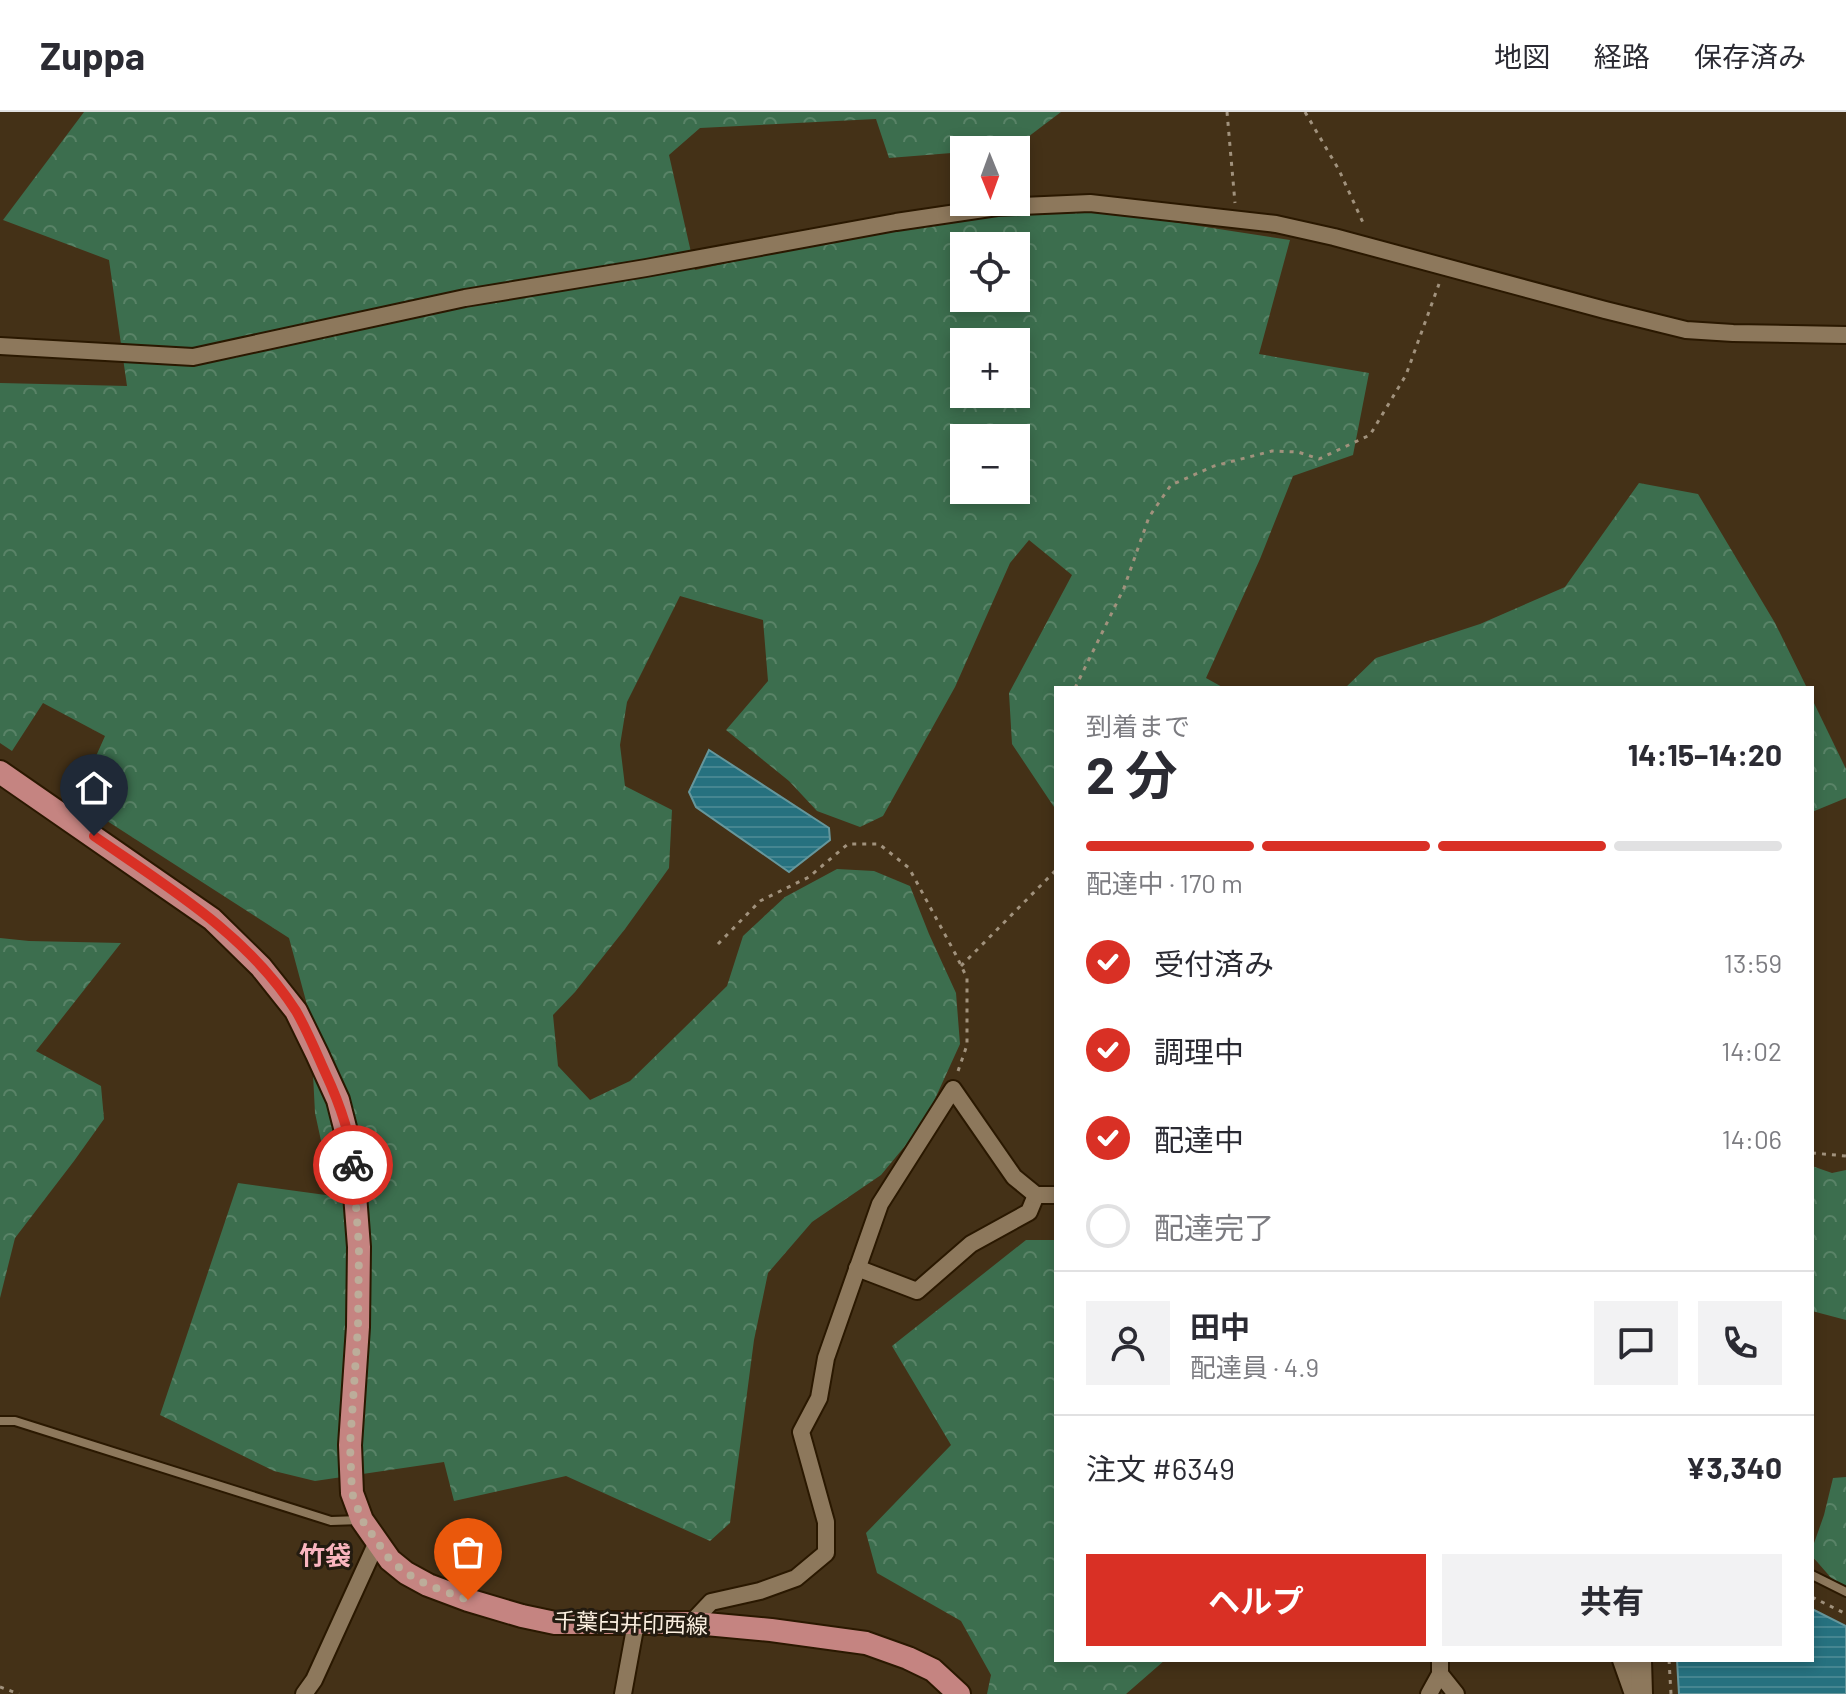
<!DOCTYPE html>
<html lang="ja">
<meta charset="utf-8">
<style>
body{margin:0;font-family:Barlow,"Noto Sans JP",sans-serif;background:#f2f2f3;color:#2b2b33;height:100vh;display:flex;flex-direction:column;font-size:30px;white-space:nowrap}
*{box-sizing:border-box;margin:0}
p{font-size:26px;color:#7c7c81}
.icon{flex:none;width:44px;height:44px;fill:none;stroke:currentColor;stroke-width:2;stroke-linecap:round;stroke-linejoin:round}
.map{position:relative;flex:1;overflow:hidden}
.drawer{position:absolute;left:1054px;top:574px;width:760px;height:976px;display:flex;flex-direction:column;background:#fff;border-radius:0px;box-shadow:0 4px 12px #0003}
.drawer>*{flex:none}
.needle{width:52px;rotate:179deg}
.fabs{position:absolute;left:950px;top:24px;display:grid;gap:16px}
.fabs a{display:grid;place-items:center;width:80px;height:80px;border-radius:0px;background:#fff;box-shadow:0 4px 12px #0003;font-size:40px}
.pin{position:absolute;display:grid;place-items:center;width:68px;height:68px;color:#fff;margin:-82px -34px;border-radius:50% 50% 50% 0;rotate:-45deg;box-shadow:0 0 8px #0007}
.pin .icon{rotate:45deg}
.courier{position:absolute;display:grid;place-items:center;width:80px;height:80px;margin:-40px;border:6px solid #d93025;border-radius:50%;background:#fff;color:#222;box-shadow:0 2px 10px #0007}
.head em{font-style:normal;font-weight:700}
.head div{display:flex;flex-direction:column-reverse}
.head{display:flex;align-items:center;justify-content:space-between;height:136px;padding:0 32px}
h1{font-size:52px;font-weight:700;line-height:60px}
.bar{display:grid;grid-template-columns:repeat(4,1fr);gap:12px 8px;align-content:center;height:96px;padding:0 32px}
.bar i{height:10px;border-radius:6px;background:#e1e1e2}
.bar .on{background:#d93025}
.bar p{grid-column:span 4}
.line{display:flex;align-items:center;gap:20px;padding:0 32px;border-top:2px solid #e1e1e2}
.line div{flex:1}
.round{display:grid;place-items:center;flex:none;width:84px;height:84px;border-radius:0px;background:#f2f2f3}
ol{padding:0 32px;list-style:none}
li{display:flex;align-items:center;gap:24px;height:88px}
li p{margin-inline-start:auto}
li .icon{padding:8px;border-radius:50%;background:#d93025;color:#fff;stroke-width:4}
li:last-child{color:#7c7c81}
li i{width:44px;height:44px;border:4px solid #e1e1e2;border-radius:50%}
.primary-button{display:flex;gap:16px;margin-top:auto;padding:16px 32px}
.primary-button a{flex:1;height:92px;border-radius:0px;background:#d93025;color:#fff;font-size:32px;font-weight:700;line-height:92px;text-align:center}
.primary-button a+a{background:#f2f2f3;color:#2b2b33}
header{display:flex;align-items:center;gap:48px;box-sizing:border-box;height:112px;padding:0 40px;background:#fff;border-bottom:2px solid #e1e1e2}
header strong{font-size:38px}
nav{display:flex;gap:44px;margin-inline-start:auto;font-size:28px}
.map>svg:first-child{display:block}
.forest{fill:url(#forest-crowns);fill-rule:evenodd}
.water{fill:url(#water-rules);stroke:#66979c;stroke-width:2}
.lines{fill:none;stroke-linecap:round;stroke-linejoin:round}
.service-casing{stroke:#2a1800;stroke-width:12}
.minor-casing{stroke:#2a1800;stroke-width:20}
.tertiary-casing{stroke:#2a1800;stroke-width:24}
.primary-casing{stroke:#2a1800;stroke-width:26}
.path{stroke:#a1927d;stroke-width:3;stroke-dasharray:4 6;stroke-linecap:butt}
.service{stroke:#8d785c;stroke-width:8}
.minor{stroke:#8d785c;stroke-width:16}
.tertiary{stroke:#8d785c;stroke-width:20}
.primary{stroke:#c58481;stroke-width:22}
.done{stroke:#bcad9a;stroke-width:8;stroke-dasharray:0 14.4}
.route{stroke:#d93025;stroke-width:10}
.labels{text-anchor:middle;stroke-width:6;stroke-linejoin:round;paint-order:stroke}
.street-label{font-size:22px;fill:#fcf0e1;stroke:#231b10}
.quarter-label{font-size:26px;font-weight:bold;fill:#f9b5bf;stroke:#231b10}
</style>
<header>
<strong>Zuppa</strong>
<nav><a>地図</a><a>経路</a><a>保存済み</a></nav>
</header>
<div class="map">
<svg width="1846" height="1582" viewBox="0 0 1846 1582">
<defs>
<pattern id="forest-crowns" width="20" height="18" patternUnits="userSpaceOnUse" patternTransform="scale(2)"><rect width="20" height="18" fill="#3c6e4e"/><path d="M2 6a3 3 0 1 1 6 0M12 15a3 3 0 1 1 6 0" fill="none" stroke="#598367"/></pattern>
<pattern id="water-rules" width="6" height="5" patternUnits="userSpaceOnUse" patternTransform="scale(2)"><rect width="6" height="5" fill="#26717f"/><path d="M0 2.5h6" fill="none" stroke="#468691"/></pattern>
</defs>
<rect width="100%" height="100%" fill="#443117"/>
<g class="forest">
<path d="M84 0H1061L1012 37 964 38V40L889 46 876 7 700 16 669 43 695 158 842 126 1004 103 1102 99 1290 128 1259 242 1369 261 1353 343 1293 364 1260 447 1206 566 1224 576H1056V698L1012 632 1009 581 1072 463 1029 428 1010 451 955 575 883 704 860 715 817 699 789 669 726 618 768 569 763 508 680 484 627 590 620 633 625 674 672 698 669 756 625 817 575 880 553 903 558 954 590 988 630 969 727 874 743 824 785 785 837 757 874 759 910 774 929 822 956 881 960 932 924 1011 881 1063 812 1110 768 1161 754 1228 730 1411 710 1429 566 1364 454 1389 444 1350 315 1369 274 1359 160 1303 238 1071 333 1084 315 1001 310 904 289 826 76 689 105 624 43 591 12 639 0 631V271L127 274 109 148 3 108ZM964 134H1016V186H964ZM964 230H1016V282H964ZM964 326H1016V378H964Z"/>
<path d="M1639 371 1698 382 1775 511 1807 576H1345L1376 546 1480 512 1565 475Z"/>
<path d="M1812 587 1846 657V686L1812 700Z"/>
<path d="M0 826 29 829 121 831 36 939 101 974 104 1007 74 1049 15 1126 0 1186Z"/>
<path d="M1812 1054 1832 1061 1846 1058V1208L1812 1199Z"/>
<path d="M1026 1128H1056V1548H1165L1126 1582H987L991 1563 961 1509 877 1461 866 1421 951 1333 892 1234Z"/>
<path d="M1846 1365V1483L1812 1444V1437L1824 1403 1833 1366Z"/>
</g>
<g class="water">
<path d="M709 638 829 716 830 728 789 760 696 695 689 680Z"/>
<path d="M1812 1497 1846 1514V1582H1679L1677 1548H1812Z"/>
</g>
<g class="lines">
<g class="service-casing">
<g id="service">
<path d="M0 1309H15L331 1409 361 1408"/>
<path d="M1812 1463 1846 1480"/>
</g>
</g>
<g class="minor-casing">
<g id="minor">
<path d="M0 234 193 245 465 186 646 156 896 110 997 95 1090 91 1276 112 1334 125 1605 198 1686 218 1733 221 1846 223"/>
<path d="M857 1156 917 1179 971 1132 1029 1100 1036 1083"/>
<path d="M695 1511V1507L711 1490 760 1479 796 1466 826 1441V1410L801 1320 819 1286 826 1246 880 1092 953 977 1014 1065 1036 1083H1056"/>
<path d="M1440 1548V1562L1456 1582"/>
<path d="M304 1582 314 1568 377 1430"/>
<path d="M623 1582 636 1511"/>
<path d="M1429 1582 1440 1562"/>
</g>
</g>
<g class="tertiary-casing">
<g id="tertiary">
<path d="M1623 1548 1635 1582"/>
<path d="M1641 1548 1642 1582"/>
</g>
</g>
<g class="primary-casing">
<path id="primary" d="M0 660 212 807 261 855 296 899 317 942 338 988 352 1043 359 1135 358 1215 350 1333 352 1381 362 1408 390 1448 406 1461 428 1473 468 1488 522 1504 555 1511H695L771 1518 866 1531 908 1546 933 1558 959 1582"/>
</g>
<g class="path">
<path d="M1227 0 1235 91"/>
<path d="M1305 0 1339 58 1365 115"/>
<path d="M1075 576 1124 476 1149 405 1171 373 1214 354 1272 339 1298 340 1319 347 1370 323 1406 263 1439 172"/>
<path d="M718 832 760 789 809 765 848 732H879L909 756 956 843 967 866V933L957 962"/>
<path d="M961 854 1056 758"/>
<path d="M1812 1041 1846 1044"/>
<path d="M1812 1485 1846 1502"/>
<path d="M1669 1548 1671 1582"/>
<path d="M0 1575 19 1582"/>
</g>
<use href="#service" class="service"/>
<use href="#minor" class="minor"/>
<use href="#tertiary" class="tertiary"/>
<use href="#primary" class="primary"/>
</g>
<g class="lines">
<path class="done" d="M353 1053 359 1135 358 1215 350 1333 352 1381 362 1408 390 1448 406 1461 428 1473 468 1488"/>
<path class="route" d="M94 724C166 774 247 822 296 899 307 918 316 940 325 960 338 988 351 1021 353 1053"/>
</g>
<g class="labels">
<g class="street-label">
<text transform="translate(631 1511) rotate(2)" y="8">千葉臼井印西線</text>
</g>
<g class="quarter-label">
<text x="325" y="1453">竹袋</text>
</g>
</g>
</svg>
<div class="fabs">
<a><svg class="needle" viewBox="-14 -14 28 28"><path d="M0-13l5 13h-10z" fill="#e53935"/><path d="M0 13l5-13h-10z" fill="#7c7c81"/></svg></a>
<a><svg class="icon" aria-label="locate" viewBox="0 0 24 24"><circle cx="12" cy="12" r="6"/><path d="M12 2v4M12 18v4M2 12h4M18 12h4"/></svg></a>
<a>+</a>
<a>−</a>
</div>
<div class="pin" style="left:468px;top:1488px;background:#ea580c"><svg class="icon" aria-label="bag" viewBox="0 0 24 24"><path d="M5 8h14l-1 12H6zM9 8a3 3 0 0 1 6 0"/></svg></div>
<div class="pin" style="left:94px;top:724px;background:#1f2937"><svg class="icon" aria-label="home" viewBox="0 0 24 24"><path d="M3 11l9-7 9 7M6 9v11h12V9"/></svg></div>
<div class="courier" style="left:353px;top:1053px"><svg class="icon" aria-label="bike" viewBox="0 0 24 24"><circle cx="6" cy="16" r="4"/><circle cx="18" cy="16" r="4"/><path d="M6 16l4-8h5l3 8M10 8l3 8H6M13 5h3"/></svg></div>
<section class="drawer">
<div class="head"><div><h1>2 分</h1><p>到着まで</p></div><em>14:15–14:20</em></div>
<div class="bar"><i class="on"></i><i class="on"></i><i class="on"></i><i></i><p>配達中 · 170 m</p></div>
<ol>
<li><svg class="icon" aria-label="check" viewBox="0 0 24 24"><path d="M5 12l5 5 9-10"/></svg>受付済み<p>13:59</p></li>
<li><svg class="icon" aria-label="check" viewBox="0 0 24 24"><path d="M5 12l5 5 9-10"/></svg>調理中<p>14:02</p></li>
<li><svg class="icon" aria-label="check" viewBox="0 0 24 24"><path d="M5 12l5 5 9-10"/></svg>配達中<p>14:06</p></li>
<li><i></i>配達完了</li>
</ol>
<div class="line" style="height:144px"><a class="round"><svg class="icon" aria-label="person" viewBox="0 0 24 24"><circle cx="12" cy="8" r="4"/><path d="M4 21q1-7 8-7t8 7"/></svg></a><div><b>田中</b><p>配達員 · 4.9</p></div><a class="round"><svg class="icon" aria-label="chat" viewBox="0 0 24 24"><path d="M4 5h16v11H9l-5 4z"/></svg></a><a class="round"><svg class="icon" aria-label="phone" viewBox="0 0 24 24"><path d="M5 4h4l2 5-3 2q2 4 5 5l2-3 5 2v4C11 20 4 13 5 4z"/></svg></a></div>
<div class="line" style="height:104px"><div>注文 #6349</div><b>¥3,340</b></div>
<div class="primary-button"><a>ヘルプ</a><a>共有</a></div>
</section>
</div>
